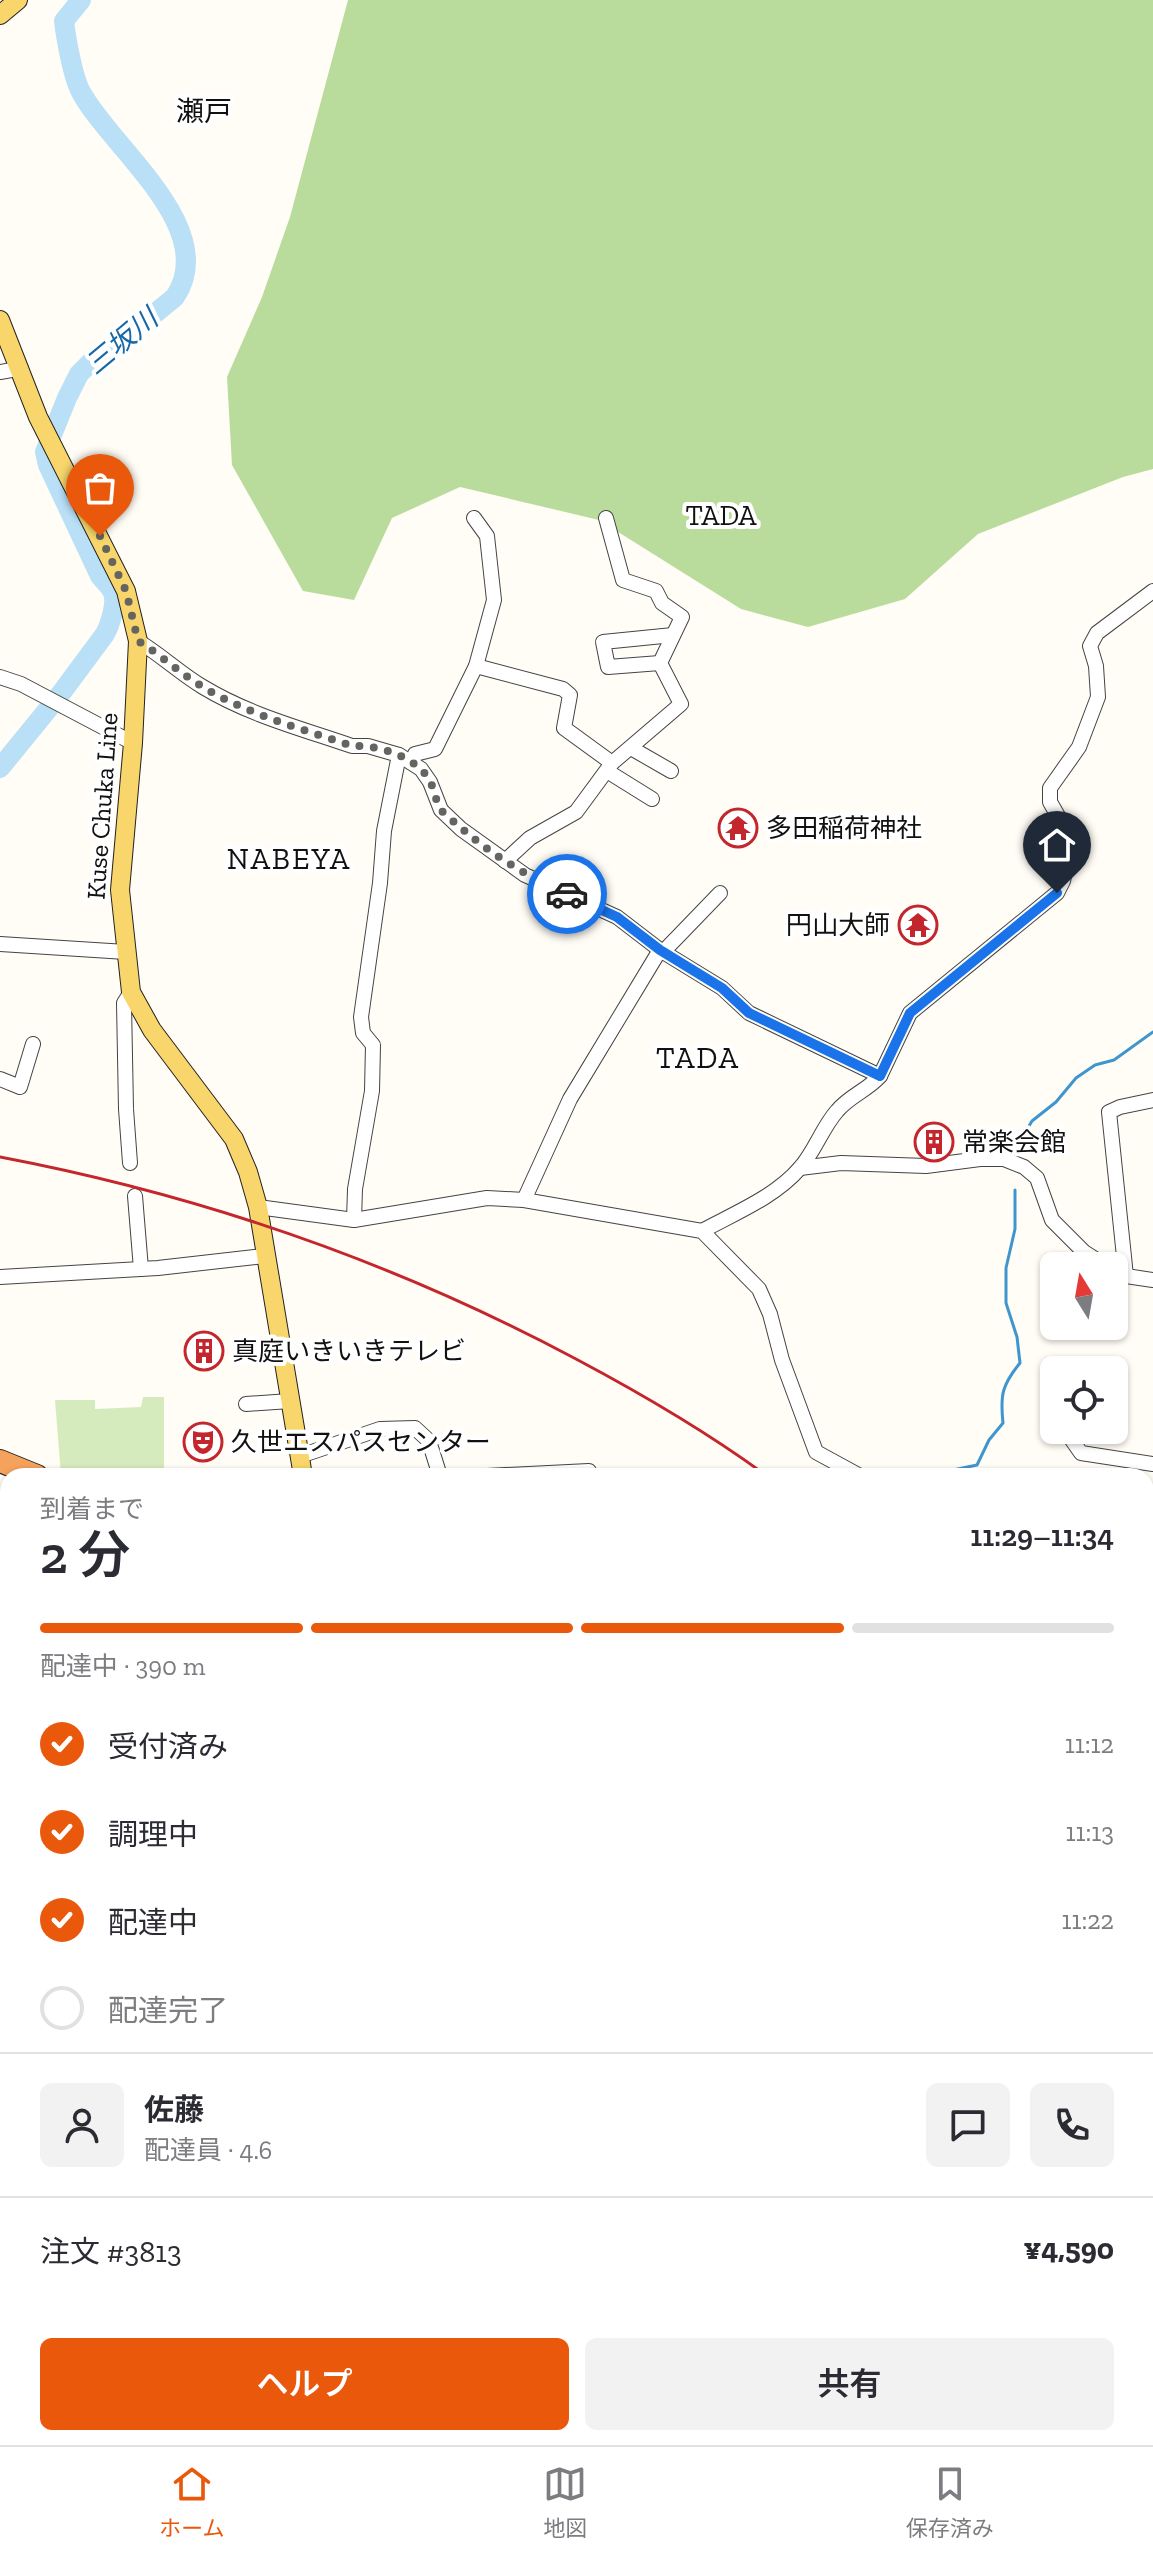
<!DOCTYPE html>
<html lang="ja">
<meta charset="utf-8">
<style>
body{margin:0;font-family:"Zilla Slab","Noto Sans JP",serif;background:#f2f2f3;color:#2b2b33;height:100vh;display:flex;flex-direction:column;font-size:30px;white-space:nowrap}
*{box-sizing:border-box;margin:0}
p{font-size:26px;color:#7c7c81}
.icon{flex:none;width:44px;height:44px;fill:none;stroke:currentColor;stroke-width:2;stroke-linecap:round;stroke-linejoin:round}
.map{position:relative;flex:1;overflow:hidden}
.details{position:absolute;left:0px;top:1468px;width:1154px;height:978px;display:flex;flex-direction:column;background:#fff;border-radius:24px 24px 0 0;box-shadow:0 2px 6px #0004}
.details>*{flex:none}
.needle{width:52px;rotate:349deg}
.controls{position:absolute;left:1040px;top:1252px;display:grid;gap:16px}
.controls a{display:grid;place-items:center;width:88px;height:88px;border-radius:12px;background:#fff;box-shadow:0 2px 6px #0004;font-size:40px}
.pin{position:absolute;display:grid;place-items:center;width:68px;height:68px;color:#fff;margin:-82px -34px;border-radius:50% 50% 50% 0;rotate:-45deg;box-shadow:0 0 8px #0007}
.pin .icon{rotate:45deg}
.courier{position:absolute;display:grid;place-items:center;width:80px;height:80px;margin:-40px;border:6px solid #1a73e8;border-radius:50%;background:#fff;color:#222;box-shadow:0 2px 10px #0007}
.overview em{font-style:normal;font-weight:600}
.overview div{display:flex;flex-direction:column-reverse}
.overview{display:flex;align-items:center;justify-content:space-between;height:136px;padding:0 40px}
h1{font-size:52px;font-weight:600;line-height:60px}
.bar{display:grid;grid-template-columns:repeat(4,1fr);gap:12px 8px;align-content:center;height:96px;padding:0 40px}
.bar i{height:10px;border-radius:6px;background:#e1e1e2}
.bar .on{background:#ea580c}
.bar p{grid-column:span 4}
.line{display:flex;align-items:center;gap:20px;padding:0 40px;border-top:2px solid #e1e1e2}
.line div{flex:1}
.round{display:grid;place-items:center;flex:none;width:84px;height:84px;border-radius:12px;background:#f2f2f3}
ol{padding:0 40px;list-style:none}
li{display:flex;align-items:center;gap:24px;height:88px}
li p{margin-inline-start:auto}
li .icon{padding:8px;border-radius:50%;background:#ea580c;color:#fff;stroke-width:4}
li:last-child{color:#7c7c81}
li i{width:44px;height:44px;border:4px solid #e1e1e2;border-radius:50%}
.action{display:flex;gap:16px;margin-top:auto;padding:16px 40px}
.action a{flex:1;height:92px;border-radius:12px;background:#ea580c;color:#fff;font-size:32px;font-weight:600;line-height:92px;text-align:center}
.action a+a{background:#f2f2f3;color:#2b2b33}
.dock{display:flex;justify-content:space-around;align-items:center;height:112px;border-top:2px solid #e1e1e2;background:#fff;font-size:22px;color:#7c7c81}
.dock a{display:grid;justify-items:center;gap:4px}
.dock .on{color:#ea580c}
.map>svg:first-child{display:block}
.green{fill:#d5ebbd}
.forest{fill:#b9dc9c}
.water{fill:#b9e0f7;stroke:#3f96cf;stroke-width:2}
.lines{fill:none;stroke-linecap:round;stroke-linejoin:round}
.stream{stroke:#3f96cf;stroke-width:3}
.river{stroke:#b9e0f7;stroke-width:20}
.minor-casing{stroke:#444;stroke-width:16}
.major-casing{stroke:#222;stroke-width:20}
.highway-casing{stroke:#222;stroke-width:24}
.minor{stroke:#fff;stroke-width:14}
.major{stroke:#f9d66b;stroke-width:18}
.highway{stroke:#f5a25d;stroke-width:22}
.rail{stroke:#c4262e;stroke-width:3}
.done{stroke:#646461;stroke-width:8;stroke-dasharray:0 14.4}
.route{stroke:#1a73e8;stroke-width:10}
.labels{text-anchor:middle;stroke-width:8;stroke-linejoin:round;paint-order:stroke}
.street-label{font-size:26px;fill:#111;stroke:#fff}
.poi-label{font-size:26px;fill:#111;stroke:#fff;text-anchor:start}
.neighbourhood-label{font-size:28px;fill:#111;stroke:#fff}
.water-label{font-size:28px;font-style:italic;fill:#1768a6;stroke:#fff}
.quarter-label{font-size:30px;letter-spacing:2px;fill:#111;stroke:#fff}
</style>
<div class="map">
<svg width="1153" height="2445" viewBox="0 0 1153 2445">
<rect width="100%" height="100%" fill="#fffdf5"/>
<path class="green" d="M143 1397H164V1476L61 1475 55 1400H95V1409L141 1407Z"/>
<path class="forest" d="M348 0H1153V469L1123 477 978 534 905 599 808 627 741 609 599 520 460 487 392 518 354 600 303 591 232 465 227 377 262 297 290 217Z"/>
<g class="water">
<path d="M0 1758 8 1759V1859H0Z"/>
<path d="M584 2438H635L641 2445H589Z"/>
<path d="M657 2438H731L736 2445H660Z"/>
</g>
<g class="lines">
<g class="stream">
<path d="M1019 1149 1026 1131 1032 1121 1056 1102 1076 1078 1095 1065 1114 1060 1153 1032"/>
<path d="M949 1476 953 1470 977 1465 989 1440 1003 1423C1000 1395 1002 1385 1020 1363L1017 1337 1006 1303V1268L1015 1229V1190"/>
<path d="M1146 1980 1153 1982"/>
<path d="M371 2438V2445"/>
</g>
<path class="river" d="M0 768 62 692 105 634C110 625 117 603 113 593 111 587 104 581 100 576L48 465 45 452 67 398 79 374 92 361 109 351 175 297C221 228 110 147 81 92 73 78 66 38 64 21L81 0"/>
<g class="minor-casing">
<g id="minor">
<path d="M0 372 17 369"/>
<path d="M138 641C161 655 181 674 203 687 249 715 303 729 352 746H368L399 755 421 769 430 782 441 810 461 829 525 875 617 917 660 950 722 988 749 1013 880 1076"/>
<path d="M660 663 608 667 603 642 673 635"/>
<path d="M476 666 563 689 570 695 564 728 612 763"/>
<path d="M0 677 21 684 133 743"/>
<path d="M631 748 671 771"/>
<path d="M412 763 415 754 435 749 476 666 494 600 487 536 474 518"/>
<path d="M607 771 652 799"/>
<path d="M505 861 530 838 576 812 612 763 681 704 660 663 682 617 662 603 656 591 623 580 606 518"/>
<path d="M0 944 126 952"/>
<path d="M663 952 720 893"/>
<path d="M0 1079 20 1087 33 1044"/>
<path d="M130 1163 126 1109 124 1003 131 992"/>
<path d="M800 1168 841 1163 926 1166 980 1159H1004L1024 1167 1037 1178 1052 1220 1084 1252 1106 1266"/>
<path d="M135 1196 141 1269"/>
<path d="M524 1200 570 1099 660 950"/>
<path d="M258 1207 354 1220 487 1198 524 1200 702 1231 759 1289 770 1314 782 1360 816 1452 860 1476"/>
<path d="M354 1220 355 1189 372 1091 373 1045 363 1033 361 1017 380 883 384 831 399 755"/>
<path d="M702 1231C735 1213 775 1197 800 1168 815 1151 822 1128 837 1111 849 1096 868 1090 880 1076L910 1013 1057 893 1063 881 1070 849V837L1050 802V788L1079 747 1098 697 1096 666 1090 646 1097 633 1153 591"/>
<path d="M1118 1272 1126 1276 1153 1280"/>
<path d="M1126 1276 1109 1112 1120 1107 1153 1100"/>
<path d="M0 1277 158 1268 264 1256"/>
<path d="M1049 1372 1054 1397"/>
<path d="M246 1404 290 1401"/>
<path d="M1065 1430 1081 1453 1153 1464"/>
<path d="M300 1456 380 1429 415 1428 429 1441 440 1476"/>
<path d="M487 1476 589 1471"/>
<path d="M0 1567H8"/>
<path d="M1146 1683 1153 1684"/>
<path d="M0 1705 8 1709"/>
<path d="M0 2007 8 2011"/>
<path d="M1146 2171 1153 2181"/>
<path d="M0 2313 8 2309"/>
<path d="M1146 2332 1153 2333"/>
<path d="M0 2419 8 2409"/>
<path d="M196 2438 197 2445"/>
<path d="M468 2438 473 2445"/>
<path d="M933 2438 934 2445"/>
</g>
</g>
<g class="major-casing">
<g id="major">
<path d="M0 15 18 0"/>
<path d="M0 320 38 417 126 591 138 641 133 743 120 890 131 992 152 1030 234 1139 248 1172 258 1207 303 1476"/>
<path d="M773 2438 777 2445"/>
</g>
</g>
<g class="highway-casing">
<g id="highway">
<path d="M0 1461 37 1476"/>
<path d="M1146 1729H1153"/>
</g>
</g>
<use href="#minor" class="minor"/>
<use href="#major" class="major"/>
<use href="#highway" class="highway"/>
<g class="rail">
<path d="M0 1157C200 1195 396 1263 576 1359 642 1394 707 1432 767 1476"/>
<path d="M1146 1836 1153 1845"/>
</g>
</g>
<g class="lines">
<path class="done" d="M100 536 126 591 138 641C161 655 181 674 203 687 249 715 303 729 352 746 379 745 414 756 429 779 434 788 435 799 440 808 444 815 452 820 458 825 491 855 527 876 567 894"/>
<path class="route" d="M567 894 617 917 660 950 722 988 749 1013 880 1076 910 1013 1057 893"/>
</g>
<defs>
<g id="temple-ring" transform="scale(2)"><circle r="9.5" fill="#fff" stroke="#c4262e" stroke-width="1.5"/><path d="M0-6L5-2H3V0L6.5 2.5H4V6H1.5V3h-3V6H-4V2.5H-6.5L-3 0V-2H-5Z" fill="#c4262e"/></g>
<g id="building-ring" transform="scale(2)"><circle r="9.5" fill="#fff" stroke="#c4262e" stroke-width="1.5"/><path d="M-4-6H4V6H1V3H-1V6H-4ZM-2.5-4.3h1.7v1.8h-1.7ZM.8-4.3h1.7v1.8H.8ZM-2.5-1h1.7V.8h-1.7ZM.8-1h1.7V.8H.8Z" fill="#c4262e"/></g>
<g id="theatre-ring" transform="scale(2)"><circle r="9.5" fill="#fff" stroke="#c4262e" stroke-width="1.5"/><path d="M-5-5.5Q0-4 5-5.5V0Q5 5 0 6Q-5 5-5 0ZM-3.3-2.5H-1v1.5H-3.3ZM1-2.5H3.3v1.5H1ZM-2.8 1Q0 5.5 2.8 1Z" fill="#c4262e"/></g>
</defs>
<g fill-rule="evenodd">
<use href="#temple-ring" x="738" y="828"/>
<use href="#temple-ring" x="918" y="925"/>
<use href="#building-ring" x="934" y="1142"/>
<use href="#building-ring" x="204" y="1351"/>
<use href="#theatre-ring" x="203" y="1442"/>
</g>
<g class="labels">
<g class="street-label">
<text transform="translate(102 806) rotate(-86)" y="9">Kuse Chuka Line</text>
</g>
<g class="poi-label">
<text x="766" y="837">多田稲荷神社</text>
<text x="890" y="934" text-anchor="end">円山大師</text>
<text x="962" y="1151">常楽会館</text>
<text x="232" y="1360">真庭いきいきテレビ</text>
<text x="231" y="1451">久世エスパスセンター</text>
</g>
<g class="neighbourhood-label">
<text x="204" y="121">瀬戸</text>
<text x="721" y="525">TADA</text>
</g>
<g class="water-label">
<text transform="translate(121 341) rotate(-40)" y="10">三坂川</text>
</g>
<g class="quarter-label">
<text x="289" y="869">NABEYA</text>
<text x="698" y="1068">TADA</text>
</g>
</g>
</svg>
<div class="controls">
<a><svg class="needle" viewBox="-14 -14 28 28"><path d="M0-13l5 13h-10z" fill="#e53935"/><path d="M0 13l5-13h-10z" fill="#7c7c81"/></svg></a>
<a><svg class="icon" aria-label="locate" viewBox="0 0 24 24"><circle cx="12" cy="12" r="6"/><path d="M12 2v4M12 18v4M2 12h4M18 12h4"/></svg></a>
</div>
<div class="pin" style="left:100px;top:536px;background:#ea580c"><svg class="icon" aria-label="bag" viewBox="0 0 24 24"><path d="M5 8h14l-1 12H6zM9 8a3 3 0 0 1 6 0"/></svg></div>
<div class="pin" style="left:1057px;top:893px;background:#1f2937"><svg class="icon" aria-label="home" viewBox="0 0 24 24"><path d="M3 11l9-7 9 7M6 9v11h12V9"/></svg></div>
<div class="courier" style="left:567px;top:894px"><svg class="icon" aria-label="car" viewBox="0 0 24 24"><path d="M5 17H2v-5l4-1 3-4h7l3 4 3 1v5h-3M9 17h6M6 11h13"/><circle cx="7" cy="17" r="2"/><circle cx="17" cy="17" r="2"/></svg></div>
<section class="details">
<div class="overview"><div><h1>2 分</h1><p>到着まで</p></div><em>11:29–11:34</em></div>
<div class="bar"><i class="on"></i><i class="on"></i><i class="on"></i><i></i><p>配達中 · 390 m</p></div>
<ol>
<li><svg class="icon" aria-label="check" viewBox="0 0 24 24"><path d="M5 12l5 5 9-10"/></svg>受付済み<p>11:12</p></li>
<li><svg class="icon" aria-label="check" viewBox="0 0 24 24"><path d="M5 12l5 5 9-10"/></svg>調理中<p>11:13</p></li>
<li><svg class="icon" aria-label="check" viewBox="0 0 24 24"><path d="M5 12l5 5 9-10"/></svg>配達中<p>11:22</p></li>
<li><i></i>配達完了</li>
</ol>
<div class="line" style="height:144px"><a class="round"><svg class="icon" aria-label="person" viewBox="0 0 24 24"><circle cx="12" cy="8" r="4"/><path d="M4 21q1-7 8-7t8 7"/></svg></a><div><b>佐藤</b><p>配達員 · 4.6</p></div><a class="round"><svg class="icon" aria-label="chat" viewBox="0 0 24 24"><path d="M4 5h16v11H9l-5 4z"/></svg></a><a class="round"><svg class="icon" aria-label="phone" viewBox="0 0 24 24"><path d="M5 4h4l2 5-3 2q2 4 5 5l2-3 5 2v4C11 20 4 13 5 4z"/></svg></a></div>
<div class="line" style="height:104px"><div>注文 #3813</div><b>¥4,590</b></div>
<div class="action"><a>ヘルプ</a><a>共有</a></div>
</section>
</div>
<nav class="dock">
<a class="on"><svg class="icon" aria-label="home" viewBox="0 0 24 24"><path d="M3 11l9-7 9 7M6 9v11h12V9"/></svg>ホーム</a>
<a><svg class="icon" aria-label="map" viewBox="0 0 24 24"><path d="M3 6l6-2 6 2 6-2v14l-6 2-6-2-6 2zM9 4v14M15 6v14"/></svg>地図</a>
<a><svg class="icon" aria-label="saved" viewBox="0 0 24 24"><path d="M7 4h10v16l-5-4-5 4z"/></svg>保存済み</a>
</nav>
